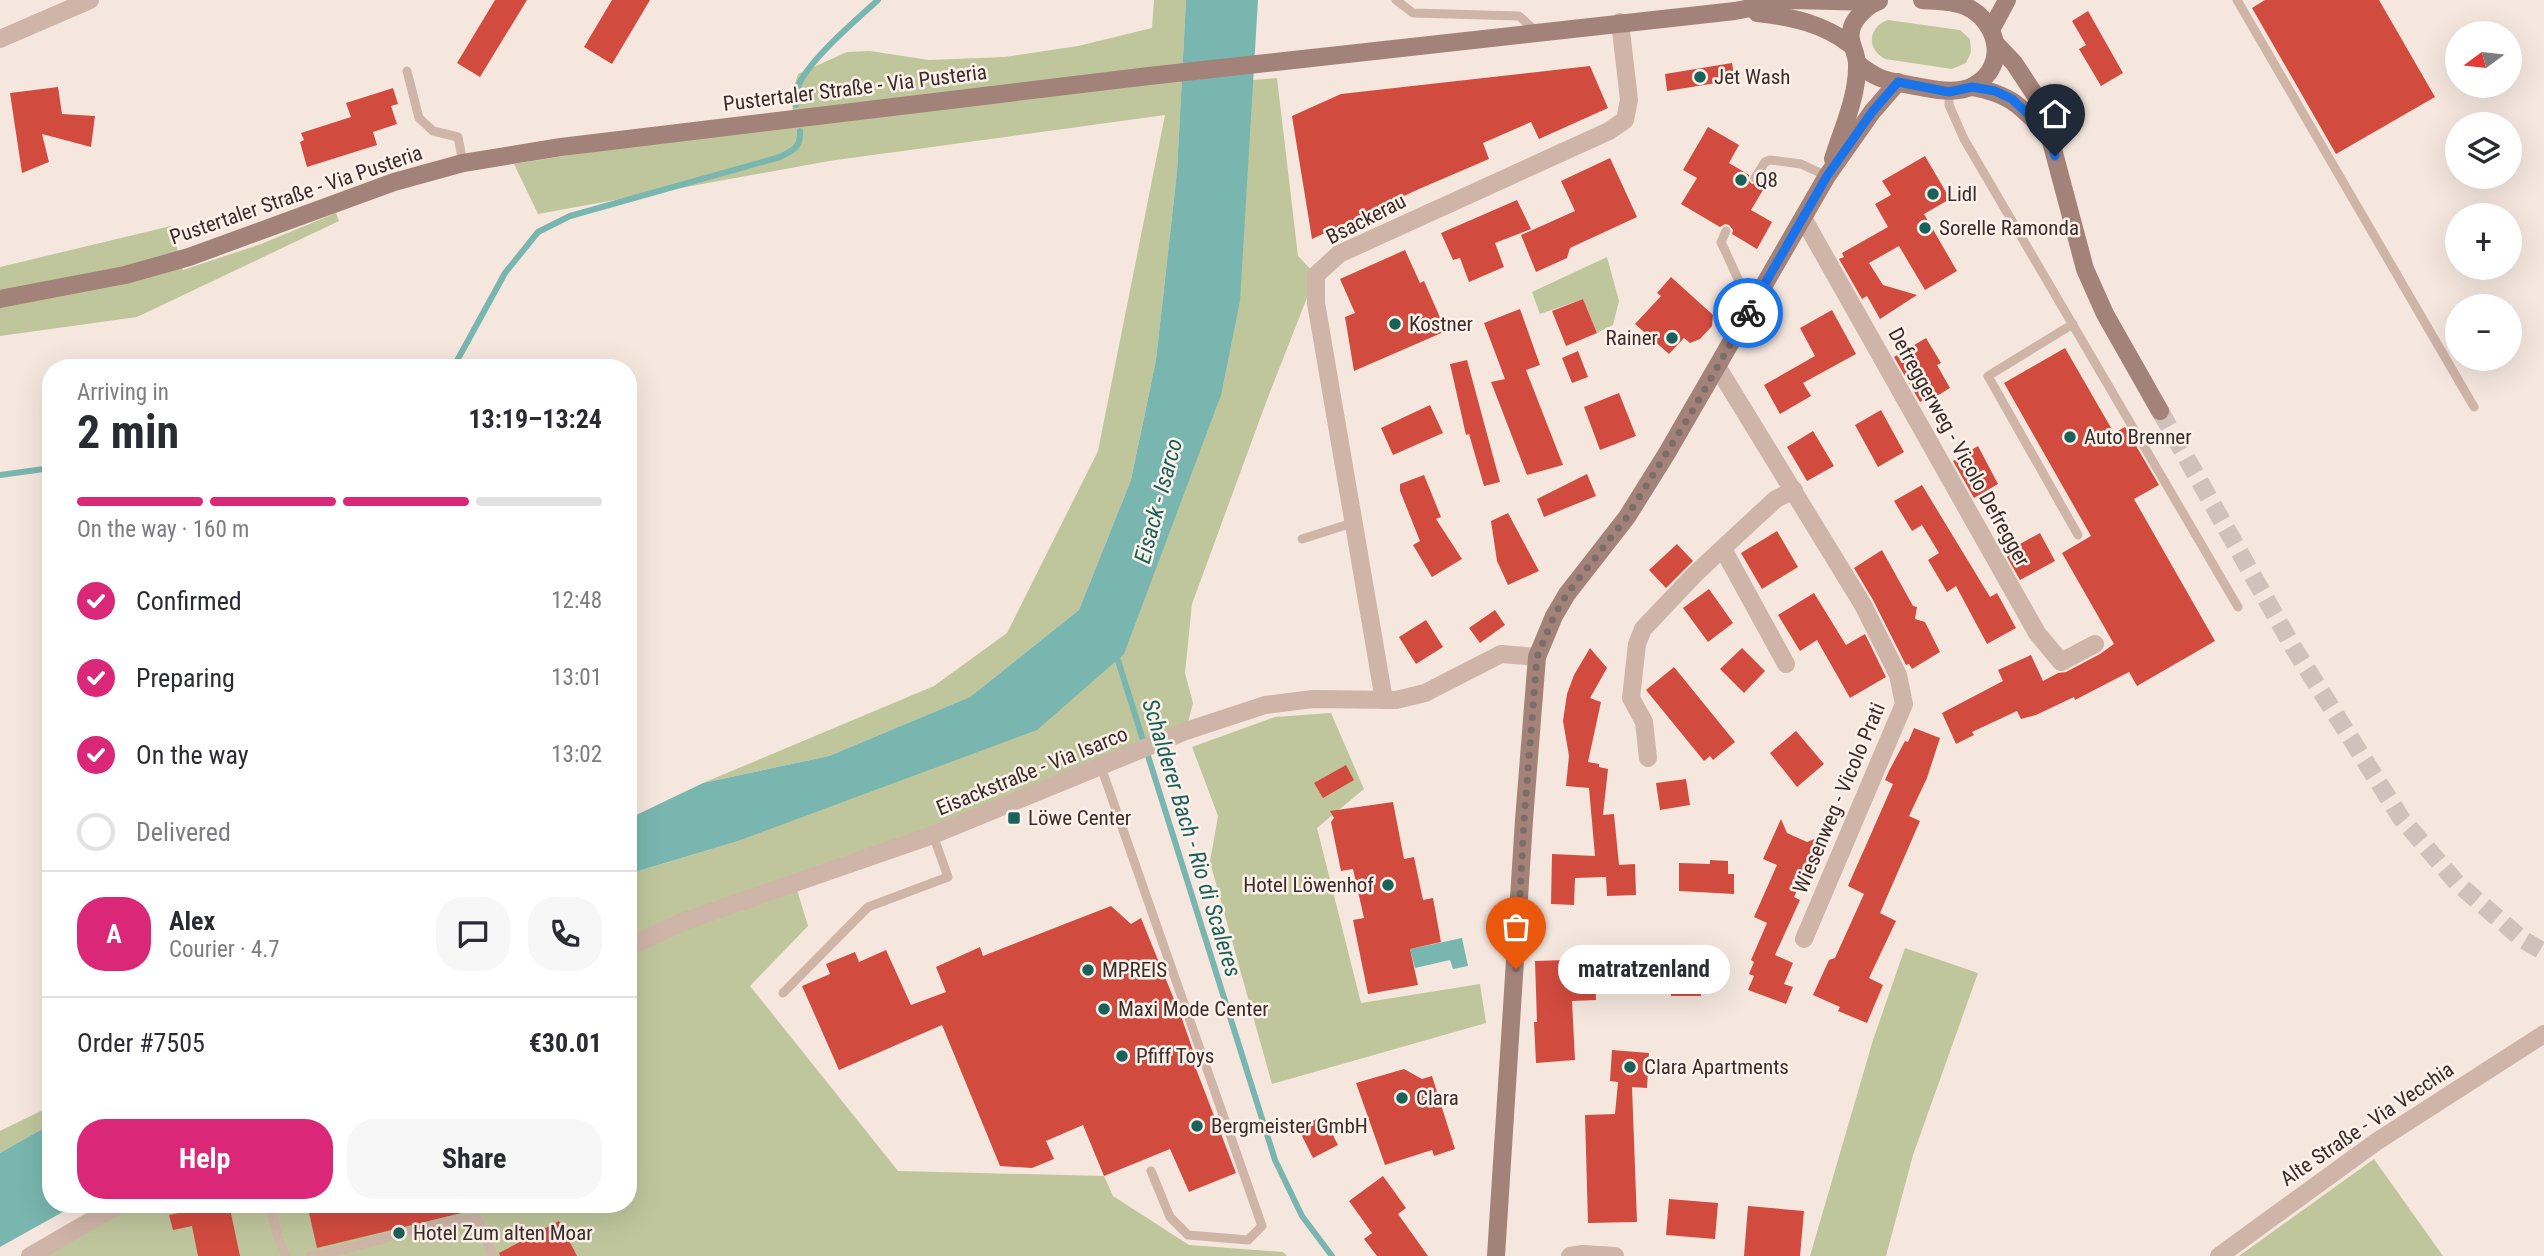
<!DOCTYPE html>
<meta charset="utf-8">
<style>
body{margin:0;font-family:"Roboto Condensed",sans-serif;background:#f7f7f7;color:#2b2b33;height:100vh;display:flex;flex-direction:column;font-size:26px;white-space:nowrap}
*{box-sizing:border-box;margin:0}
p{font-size:23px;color:#7c7c81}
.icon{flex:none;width:38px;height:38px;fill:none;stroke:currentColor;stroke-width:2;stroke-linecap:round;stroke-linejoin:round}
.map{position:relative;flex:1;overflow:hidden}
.details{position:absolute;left:42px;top:359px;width:595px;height:854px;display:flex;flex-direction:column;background:#fff;border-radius:28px;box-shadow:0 7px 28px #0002}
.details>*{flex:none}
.needle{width:46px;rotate:255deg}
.tools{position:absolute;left:2445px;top:21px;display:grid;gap:14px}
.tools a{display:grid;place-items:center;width:77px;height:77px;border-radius:50%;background:#fff;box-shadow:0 7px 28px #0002;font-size:35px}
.pin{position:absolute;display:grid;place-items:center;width:60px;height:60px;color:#fff;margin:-72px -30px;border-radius:50% 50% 50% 0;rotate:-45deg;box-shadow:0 0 7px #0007}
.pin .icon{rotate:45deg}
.courier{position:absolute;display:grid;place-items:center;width:70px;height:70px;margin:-35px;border:5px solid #1a73e8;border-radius:50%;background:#fff;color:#222;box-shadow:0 2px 9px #0007}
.bubble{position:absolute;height:49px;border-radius:24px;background:#fff;box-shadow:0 7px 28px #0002;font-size:23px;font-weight:700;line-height:49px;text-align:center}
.headline em{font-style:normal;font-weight:700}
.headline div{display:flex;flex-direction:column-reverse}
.headline{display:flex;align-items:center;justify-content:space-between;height:119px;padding:0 35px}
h1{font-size:46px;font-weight:700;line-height:52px}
.bar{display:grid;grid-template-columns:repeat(4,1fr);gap:10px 7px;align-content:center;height:84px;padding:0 35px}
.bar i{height:9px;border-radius:5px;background:#e1e1e2}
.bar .active{background:#db2777}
.bar p{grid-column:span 4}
.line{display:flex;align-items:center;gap:18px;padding:0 35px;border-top:2px solid #e1e1e2}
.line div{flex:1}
.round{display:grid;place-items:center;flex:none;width:74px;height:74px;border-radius:28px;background:#f7f7f7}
ol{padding:0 35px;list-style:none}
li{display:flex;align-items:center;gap:21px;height:77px}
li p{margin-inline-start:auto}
li .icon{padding:7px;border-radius:50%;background:#db2777;color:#fff;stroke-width:4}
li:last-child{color:#7c7c81}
li i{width:38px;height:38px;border:4px solid #e1e1e2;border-radius:50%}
.primary-button{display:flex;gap:14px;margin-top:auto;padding:14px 35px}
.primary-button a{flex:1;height:80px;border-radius:28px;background:#db2777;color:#fff;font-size:28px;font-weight:700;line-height:80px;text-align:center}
.primary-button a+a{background:#f7f7f7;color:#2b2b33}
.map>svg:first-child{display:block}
.green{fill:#bfc69c}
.water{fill:#79b6af}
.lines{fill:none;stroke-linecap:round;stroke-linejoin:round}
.stream{stroke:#79b6af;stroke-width:6}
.building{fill:#d24b3f}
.secondary-tunnel{stroke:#d0c2ba;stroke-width:18;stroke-dasharray:18 9;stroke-linecap:butt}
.service{stroke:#cfb4a8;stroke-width:9}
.minor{stroke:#cfb4a8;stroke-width:18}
.tertiary{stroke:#cfb4a8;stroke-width:18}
.secondary{stroke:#a38279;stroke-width:18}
.done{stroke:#7c6d68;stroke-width:7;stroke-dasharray:0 12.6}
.route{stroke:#1a73e8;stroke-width:9}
.poi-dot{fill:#19625b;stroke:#fcf2eb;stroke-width:2.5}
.labels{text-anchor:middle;stroke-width:5;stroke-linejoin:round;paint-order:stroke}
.poi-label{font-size:21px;fill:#3b2c29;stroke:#fcf2eb;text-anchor:start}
.street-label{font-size:21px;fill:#3b2c29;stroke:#fcf2eb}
.water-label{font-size:23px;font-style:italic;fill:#19625b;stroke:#fcf2eb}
</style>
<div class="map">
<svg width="2544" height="1256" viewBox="0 0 2544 1256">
<rect width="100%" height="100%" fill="#f5e7de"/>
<g class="green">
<path d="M1154 0H1186L1177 172 1156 360 1131 480 1079 610 970 697 829 756 703 783 934 686 1007 633 1098 451 1165 115 829 161 538 214 514 164 794 119 791 96 798 74 847 52 870 51 929 60 1004 57 1078 46 1152 28Z"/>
<path d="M1888 20 1960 30 1970 39 1971 52 1966 63 1952 69 1885 59C1866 49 1868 27 1888 20Z"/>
<path d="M1277 78 1298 256 1316 275 1268 397 1192 604 1185 673 1193 703 1186 731 795 883 808 926 750 986 898 1171 1104 1176 1113 1196 1189 1245 1283 1252 1287 1256H27L120 1204H628V874L735 842 1124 654 1249 125 1252 80Z"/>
<path d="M336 213 339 221 137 317 0 336V267L171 226 183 270 261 244Z"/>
<path d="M1607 257 1619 301 1613 325 1597 333 1583 299 1540 314 1532 292Z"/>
<path d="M1331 713 1364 789 1317 828 1361 1003 1480 984 1486 1023 1272 1084 1210 862 1218 816 1192 747 1275 717Z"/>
<path d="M1905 948 1978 973 1913 1155 1886 1256H1810L1873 1040Z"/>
<path d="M51 1106V1124L0 1153V1131Z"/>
<path d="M2374 1159 2443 1256H2239Z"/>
</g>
<g class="water">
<path d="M1186 0H1258L1240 301 1221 395 1124 654 1037 730 735 842 628 874V819L703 783 829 756 970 697 1079 610 1131 480 1156 360 1177 172Z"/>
<path d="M1462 938 1468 966 1453 969 1450 960 1415 968 1410 949Z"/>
<path d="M51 1124V1204H77L0 1247V1153Z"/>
</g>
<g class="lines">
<g class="stream">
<path d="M796 105C796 97 796 89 800 82 814 56 855 21 878 0"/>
<path d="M453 368 505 273 538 232 570 216 780 157C794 150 801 147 800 131"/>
<path d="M0 475 51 468"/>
<path d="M1116 654 1275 1160 1302 1216 1332 1256"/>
</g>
</g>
<g class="building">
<path d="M495 0H527L480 77 457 63Z"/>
<path d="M612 0H650L612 64 584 47Z"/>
<path d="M2265 0H2379L2435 97 2336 154 2252 8Z"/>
<path d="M2088 11 2123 73 2101 86 2079 49 2086 45 2072 21Z"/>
<path d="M1732 63 1735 80 1667 91 1665 74Z"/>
<path d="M1590 66 1608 108 1539 139 1531 122 1483 143 1489 159 1419 189 1312 239 1292 116 1341 94Z"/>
<path d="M58 87 62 114 95 116 91 147 42 134 49 162 22 173 10 93Z"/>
<path d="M393 88 398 104 391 106 397 124 373 132 377 145 307 167 300 142 304 140 301 133 351 117 346 103Z"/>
<path d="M1708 127 1739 145 1729 163 1749 175V181L1752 184 1761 182 1766 185 1751 210 1772 222 1757 249 1732 234 1733 230 1729 225 1725 224 1720 227 1681 204 1697 178 1683 170Z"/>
<path d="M1925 156 1950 199 1924 214 1957 271 1925 290 1899 246 1869 263 1883 285 1917 295 1880 319 1867 296 1862 299 1839 259 1844 257 1842 253 1888 227 1875 204 1891 195 1882 181Z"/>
<path d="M1610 158 1637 217 1570 248 1567 258 1536 272 1521 235 1575 211 1561 181Z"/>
<path d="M1517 200 1531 229 1495 243 1504 267 1469 282 1460 258 1453 260 1441 233Z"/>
<path d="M1405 250 1420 283 1424 281 1446 331 1354 371 1345 317 1355 313 1340 279Z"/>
<path d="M1671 277 1713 315 1712 326 1700 339 1690 343 1684 338 1669 354 1635 324 1661 296 1657 293Z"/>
<path d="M1583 299 1597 333 1566 346 1552 311Z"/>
<path d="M1520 309 1540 365 1526 370 1563 465 1527 475 1491 382 1505 379 1484 323Z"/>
<path d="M1832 310 1856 354 1803 383 1811 396 1780 414 1764 385 1815 356 1800 328Z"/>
<path d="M1926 338 1941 363 1937 365 1950 388 1932 399 1931 396 1920 402 1894 357Z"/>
<path d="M2065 348 2114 433 2125 427 2159 485 2134 499 2215 641 2137 686 2129 672 2075 700 2074 697 2036 715 2021 719 2017 711 1972 732 1974 735 1956 744 1942 713 2003 681 1998 670 2031 655 2043 681 2058 673 2066 672 2100 654 2114 644 2062 553 2091 536 2004 383Z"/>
<path d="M1578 351 1588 377 1572 383 1562 358Z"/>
<path d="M1467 360 1500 482 1484 486 1469 434 1466 435 1450 364Z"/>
<path d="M1619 393 1636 436 1600 450 1584 407Z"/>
<path d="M1430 405 1443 433 1393 455 1381 428Z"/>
<path d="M1881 410 1904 452 1878 467 1855 425Z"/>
<path d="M1813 431 1834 466 1807 481 1787 447Z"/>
<path d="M1978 446 1998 484 1974 498 1953 461Z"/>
<path d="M1587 474 1596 496 1544 517 1537 499Z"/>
<path d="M1424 475 1441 517 1436 519 1462 559 1432 577 1413 545 1420 541 1400 491V484Z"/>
<path d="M1922 485 1990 597 1997 593 2016 628 1987 644 1956 586 1947 592 1928 560 1939 553 1922 525 1912 531 1894 501Z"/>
<path d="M1508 513 1539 571 1508 585 1497 561 1491 521Z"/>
<path d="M1777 531 1798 567 1762 589 1741 553Z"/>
<path d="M2040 533 2055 561 2020 580 2007 557 2011 554 2009 550Z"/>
<path d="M1677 544 1693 561 1666 588 1649 570Z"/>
<path d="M1882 550 1913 606 1917 607 1915 619 1925 622 1940 652 1912 669 1909 664 1906 665 1873 600 1854 568Z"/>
<path d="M1709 589 1733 623 1708 642 1683 608Z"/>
<path d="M1814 593 1846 645 1865 634 1886 677 1850 698 1817 640 1800 651 1778 615Z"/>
<path d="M1495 610 1505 625 1480 643 1469 628Z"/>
<path d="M1426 620 1443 647 1416 664 1399 637Z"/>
<path d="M1590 648 1607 668 1590 698 1601 702 1588 762 1599 764V767L1608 769 1603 815 1614 814 1619 865 1635 864 1636 895 1607 896 1606 877 1575 878 1574 905 1551 904 1552 854 1595 856 1589 788 1566 786 1569 756 1563 721 1567 694 1574 675Z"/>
<path d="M1742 648 1765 671 1744 693 1720 669Z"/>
<path d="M1674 667 1735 742 1713 760 1710 756 1704 761 1646 690Z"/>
<path d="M1914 728 1940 738 1927 778 1909 816 1920 821 1880 913 1896 921 1869 978 1883 985 1867 1023 1838 1011 1840 1007 1813 995 1829 960 1835 958 1864 894 1848 886 1893 784 1885 780 1889 771 1905 741 1908 742Z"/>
<path d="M1796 731 1824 764 1797 787 1770 753Z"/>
<path d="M1346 765 1354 780 1323 798 1314 783Z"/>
<path d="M1686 779 1690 805 1660 810 1656 783Z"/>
<path d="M1393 802 1404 859 1414 857 1423 900 1433 898 1441 942 1410 949 1418 985 1368 994 1353 920 1364 918 1353 869 1341 871 1331 822 1334 818 1330 811Z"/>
<path d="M1781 819 1787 833 1807 842 1822 836 1794 897 1800 900 1775 955 1793 963 1784 984 1793 987 1786 1004 1748 990 1754 976 1749 974 1754 962 1751 960 1767 923 1754 917 1777 865 1763 859Z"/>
<path d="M1710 860 1728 861V874H1734V894L1679 891V863L1710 864Z"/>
<path d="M1111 906 1131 924 1141 918 1182 1019 1196 1059 1193 1061 1236 1173 1189 1192 1170 1149 1104 1176 1083 1125 1046 1141 1054 1159 1032 1168 1000 1166 942 1025 839 1070 802 986 830 974 826 964 855 952 859 962 886 950 911 1005 946 992 936 967 980 947 983 956Z"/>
<rect x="1671" y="947" width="30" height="49"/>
<path d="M1595 959 1596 1000 1572 1001 1575 1060 1536 1063 1534 1022H1537L1535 961Z"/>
<path d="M1612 1050 1649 1053 1647 1088 1632 1087 1637 1222 1588 1223 1585 1115 1615 1114 1618 1082 1610 1081Z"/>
<path d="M1404 1069 1422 1079 1432 1076 1455 1149 1434 1156 1432 1150 1385 1165 1356 1083Z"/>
<path d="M1323 1116 1338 1145 1313 1158 1298 1128Z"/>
<path d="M1383 1176 1406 1208 1398 1214 1428 1256H1377L1364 1239 1372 1233 1349 1201Z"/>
<path d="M1669 1199 1718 1203 1715 1239 1666 1235Z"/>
<path d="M198 1204H229L240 1256H198L192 1226 173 1230 169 1215 199 1209Z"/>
<path d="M307 1204H474V1210L317 1248Z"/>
<path d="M1748 1206 1804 1211 1800 1256H1744Z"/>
<path d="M559 1221 577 1256H500L499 1253Z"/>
</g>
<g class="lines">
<path class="secondary-tunnel" d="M2160 411 2293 647 2401 818 2457 883 2522 939 2544 952"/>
<g class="service">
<path d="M1396 0 1413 13 1519 16 1537 32"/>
<path d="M2237 0 2474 407"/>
<path d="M407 71 419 118 433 131 458 137 463 163"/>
<path d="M1949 92V105L1964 139 2238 607"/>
<path d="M1755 178 1765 162 1770 160 1801 164 1827 176"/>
<path d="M1726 231 1721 242 1751 307"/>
<path d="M2073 324 1988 376 2078 535"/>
<path d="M1302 539 1346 525 1355 529"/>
<path d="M1101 767 1262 1226 1248 1240 1188 1235 1170 1217 1151 1171"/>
<path d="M783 993 868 907 948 877 933 835"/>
<path d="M269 1204 279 1241 286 1256"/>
<path d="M310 1256C367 1248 419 1223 477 1218L493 1256"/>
</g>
<g class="minor">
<path d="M0 39 90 0"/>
<path d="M1803 218 2037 633 2061 662 2095 644"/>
<path d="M1718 368 1863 605 1898 675 1904 704 1804 939"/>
<path d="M1723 549 1786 664"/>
<path d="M1384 700 1316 303V275L1339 254 1609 131 1625 120 1629 100 1620 22"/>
<path d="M1648 758 1644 722 1631 698 1637 644 1643 629 1695 574 1753 520 1776 499 1794 490"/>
<path d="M1570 1256 1583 1254 1615 1256"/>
<path d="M2219 1256 2376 1142 2544 1034"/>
</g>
<g class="tertiary">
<path d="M628 947 685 921 933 835 1186 731 1265 705 1313 699 1396 700 1425 693 1501 654 1537 657"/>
<path d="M30 1256 120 1204"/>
</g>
<g class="secondary">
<path d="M1757 13C1792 17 1822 23 1851 45"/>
<path d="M1992 28 2007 0"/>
<path d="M1995 43 2014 63 2041 104 2085 269 2105 314 2160 411"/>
<path d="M1857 63C1880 82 1887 80 1915 86 1934 89 1955 95 1973 86 2009 67 1999 21 1965 6 1953 1 1936 1 1922 0"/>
<path d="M1972 87C2011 94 2020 106 2047 133"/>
<path d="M1833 159C1842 130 1858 96 1857 64 1857 51 1847 41 1852 27 1856 16 1868 5 1879 1"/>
<path d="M0 299 125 275 189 257 394 182 463 163 561 147 1149 76 1735 11 1792 0 1875 2"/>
<path d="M1496 1256 1524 820 1537 657 1554 616 1567 594 1627 517 1667 453 1827 176 1872 112 1898 82"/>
</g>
</g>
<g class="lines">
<path class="done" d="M1516 969 1524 820 1537 657 1554 616 1567 594 1627 517 1693 410 1748 313"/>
<path class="route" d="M1748 313 1827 176 1872 112 1898 82 1949 92 1972 87 1995 91 2012 99 2048 133 2055 156"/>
</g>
<g class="poi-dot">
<circle cx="1700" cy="77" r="7"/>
<circle cx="1741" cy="180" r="7"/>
<circle cx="1933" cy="194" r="7"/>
<circle cx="1925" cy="228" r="7"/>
<circle cx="1395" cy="324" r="7"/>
<circle cx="1672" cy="338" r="7"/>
<circle cx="2070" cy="437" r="7"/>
<rect x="1007" y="811" width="14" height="14" rx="3.5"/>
<circle cx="1388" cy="885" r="7"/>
<circle cx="1088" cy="970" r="7"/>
<circle cx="1104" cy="1009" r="7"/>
<circle cx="1122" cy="1056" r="7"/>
<circle cx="1630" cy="1067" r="7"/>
<circle cx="1402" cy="1098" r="7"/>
<circle cx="1197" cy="1126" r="7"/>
<circle cx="399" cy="1233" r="7"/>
</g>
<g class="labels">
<g class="poi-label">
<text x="1714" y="84">Jet Wash</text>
<text x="1755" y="187">Q8</text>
<text x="1947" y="201">Lidl</text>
<text x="1939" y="235">Sorelle Ramonda</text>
<text x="1409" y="331">Kostner</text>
<text x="1658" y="345" text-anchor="end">Rainer</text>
<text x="2084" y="444">Auto Brenner</text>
<text x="1028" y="825">Löwe Center</text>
<text x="1374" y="892" text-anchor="end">Hotel Löwenhof</text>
<text x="1102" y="977">MPREIS</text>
<text x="1118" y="1016">Maxi Mode Center</text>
<text x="1136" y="1063">Pfiff Toys</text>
<text x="1644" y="1074">Clara Apartments</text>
<text x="1416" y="1105">Clara</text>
<text x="1211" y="1133">Bergmeister GmbH</text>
<text x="413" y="1240">Hotel Zum alten Moar</text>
</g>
<g class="street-label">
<text transform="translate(855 88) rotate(-7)" y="7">Pustertaler Straße - Via Pusteria</text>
<text transform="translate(296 195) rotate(-19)" y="7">Pustertaler Straße - Via Pusteria</text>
<text transform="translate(1366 219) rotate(-27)" y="7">Bsackerau</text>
<text transform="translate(1959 447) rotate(61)" y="7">Defreggerweg - Vicolo Defregger</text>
<text transform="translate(1032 771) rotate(-22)" y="7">Eisackstraße - Via Isarco</text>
<text transform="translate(1839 798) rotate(-67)" y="7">Wiesenweg - Vicolo Prati</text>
<text transform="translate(2367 1124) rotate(-34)" y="7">Alte Straße - Via Vecchia</text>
</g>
<g class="water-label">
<text transform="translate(1158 501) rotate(-75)" y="8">Eisack - Isarco</text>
<text transform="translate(1192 838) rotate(73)" y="8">Schalderer Bach - Rio di Scaleres</text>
</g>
</g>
</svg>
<div class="tools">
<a><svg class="needle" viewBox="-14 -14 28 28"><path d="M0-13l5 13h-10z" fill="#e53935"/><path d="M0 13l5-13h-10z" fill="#7c7c81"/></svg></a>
<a><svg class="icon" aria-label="layers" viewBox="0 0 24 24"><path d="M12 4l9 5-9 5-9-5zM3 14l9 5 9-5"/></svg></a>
<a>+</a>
<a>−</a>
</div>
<div class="pin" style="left:1516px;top:969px;background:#ea580c"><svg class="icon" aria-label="bag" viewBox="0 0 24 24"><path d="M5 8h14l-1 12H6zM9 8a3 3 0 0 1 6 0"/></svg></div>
<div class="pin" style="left:2055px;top:156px;background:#1f2937"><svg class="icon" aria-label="home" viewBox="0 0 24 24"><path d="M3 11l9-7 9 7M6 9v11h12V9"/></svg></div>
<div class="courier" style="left:1748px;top:313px"><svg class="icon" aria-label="bike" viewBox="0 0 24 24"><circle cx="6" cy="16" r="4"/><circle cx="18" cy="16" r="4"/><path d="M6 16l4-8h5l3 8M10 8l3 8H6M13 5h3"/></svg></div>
<div class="bubble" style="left:1558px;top:945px;width:172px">matratzenland</div>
<section class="details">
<div class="headline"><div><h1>2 min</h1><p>Arriving in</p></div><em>13:19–13:24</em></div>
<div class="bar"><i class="active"></i><i class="active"></i><i class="active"></i><i></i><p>On the way · 160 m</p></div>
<ol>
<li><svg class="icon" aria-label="check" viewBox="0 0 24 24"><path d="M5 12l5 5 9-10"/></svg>Confirmed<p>12:48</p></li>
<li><svg class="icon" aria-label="check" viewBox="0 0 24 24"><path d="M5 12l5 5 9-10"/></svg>Preparing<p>13:01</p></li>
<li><svg class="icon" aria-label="check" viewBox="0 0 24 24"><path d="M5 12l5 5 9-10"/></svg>On the way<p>13:02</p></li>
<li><i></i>Delivered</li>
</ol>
<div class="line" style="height:126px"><b class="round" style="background:#db2777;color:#fff">A</b><div><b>Alex</b><p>Courier · 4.7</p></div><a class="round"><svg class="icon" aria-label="chat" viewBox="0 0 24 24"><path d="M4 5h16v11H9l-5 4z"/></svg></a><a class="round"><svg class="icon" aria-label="phone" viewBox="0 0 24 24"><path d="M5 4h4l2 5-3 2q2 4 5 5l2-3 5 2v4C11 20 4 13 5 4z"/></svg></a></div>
<div class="line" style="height:91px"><div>Order #7505</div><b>€30.01</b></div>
<div class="primary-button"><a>Help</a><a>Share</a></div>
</section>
</div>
